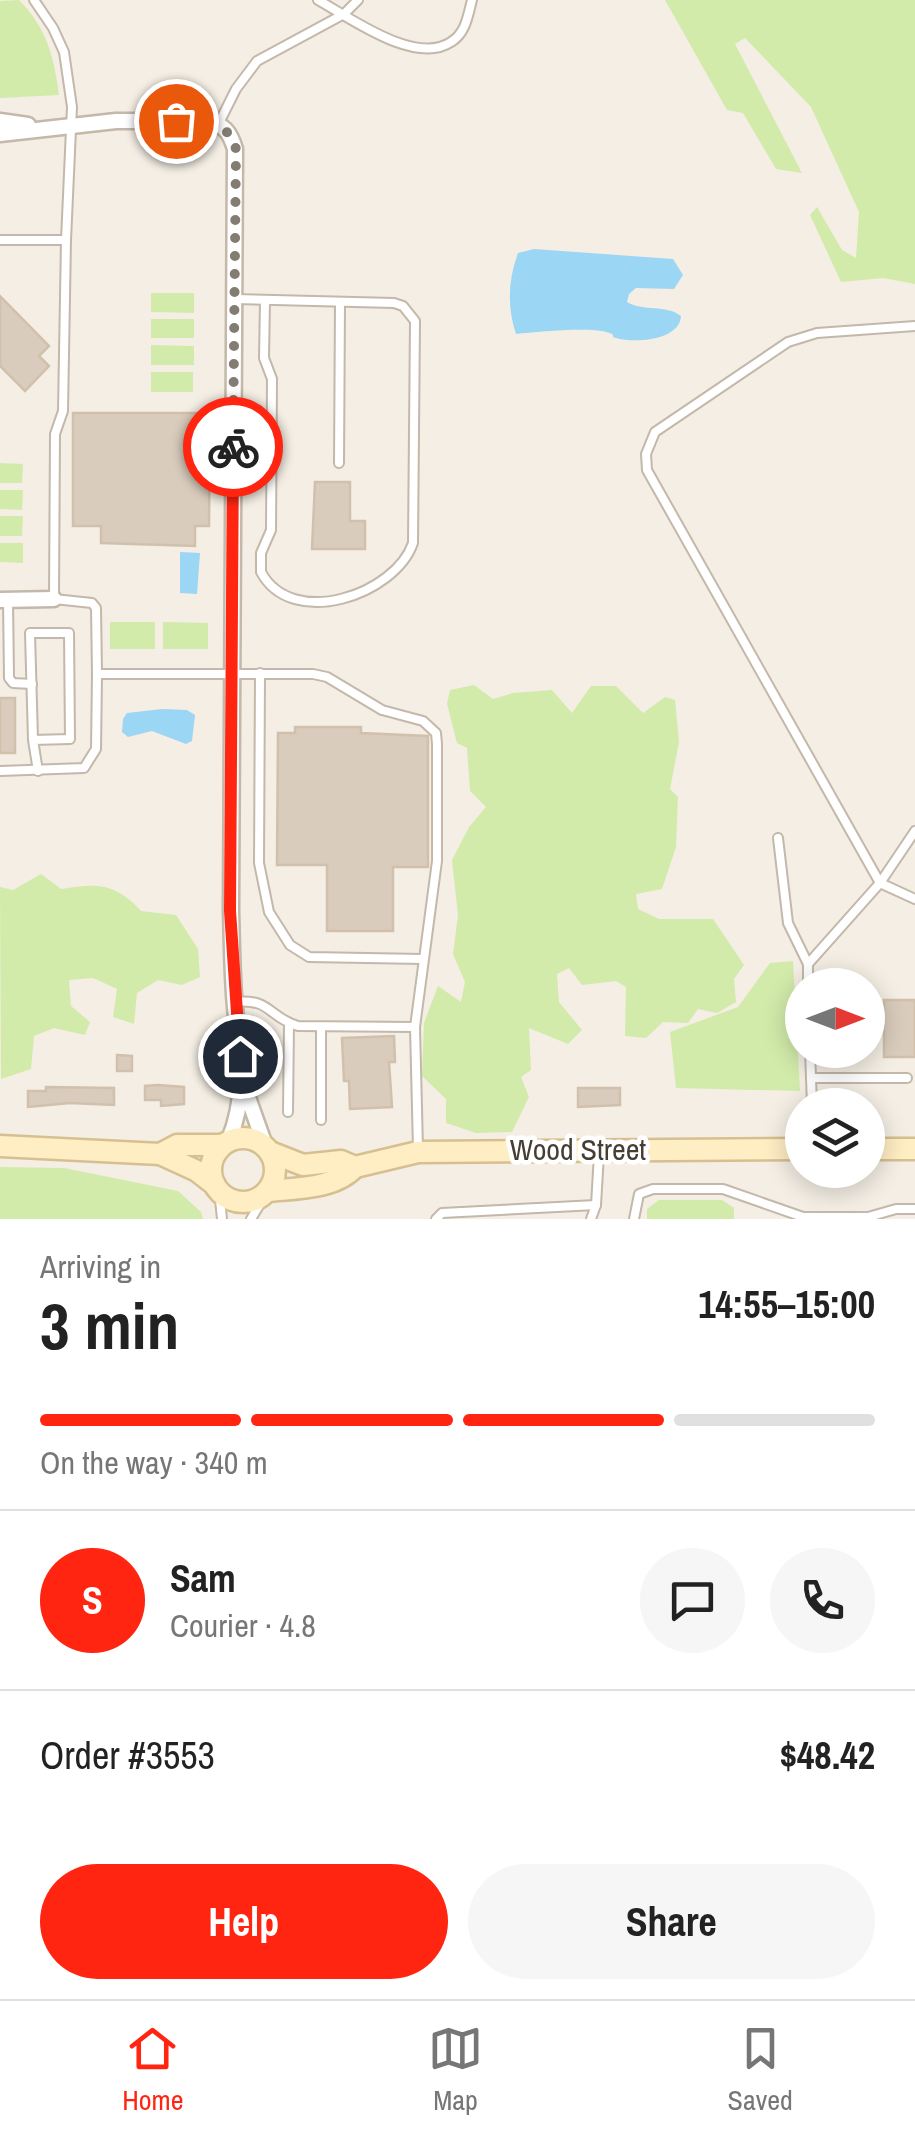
<!DOCTYPE html>
<meta charset="utf-8">
<style>
body{margin:0;font-family:"Archivo Narrow",sans-serif;background:#f6f6f6;color:#222;height:100vh;display:flex;flex-direction:column;font-size:38px;white-space:nowrap}
*{box-sizing:border-box;margin:0}
p{font-size:32px;color:#767676}
.icon{flex:none;width:55px;height:55px;fill:none;stroke:currentColor;stroke-width:2;stroke-linecap:round;stroke-linejoin:round}
.map{position:relative;height:1219px;overflow:hidden}
.drawer{display:flex;flex-direction:column;background:#fff;flex:1}
.drawer>*{flex:none}
.needle{width:65px;rotate:90deg}
.tools{position:absolute;left:785px;top:968px;display:grid;gap:20px}
.tools a{display:grid;place-items:center;width:100px;height:100px;border-radius:50%;background:#fff;box-shadow:0 5px 25px #0003;font-size:50px}
.pin{position:absolute;display:grid;place-items:center;width:85px;height:85px;color:#fff;margin:-42px;border:5px solid #fff;border-radius:50%;box-shadow:0 2px 10px #0007}
.courier{position:absolute;display:grid;place-items:center;width:100px;height:100px;margin:-50px;border:8px solid #ff2510;border-radius:50%;background:#fff;color:#222;box-shadow:0 2px 12px #0007}
.summary em{font-style:normal;font-weight:700}
.summary div{display:flex;flex-direction:column-reverse}
.summary{display:flex;align-items:center;justify-content:space-between;height:170px;padding:0 40px}
h1{font-size:65px;font-weight:700;line-height:75px}
.bar{display:grid;grid-template-columns:repeat(4,1fr);gap:15px 10px;align-content:center;height:120px;padding:0 40px}
.bar i{height:12px;border-radius:8px;background:#e0e0e0}
.bar .selected{background:#ff2510}
.bar p{grid-column:span 4}
.line{display:flex;align-items:center;gap:25px;padding:0 40px;border-top:2px solid #e0e0e0}
.line div{flex:1}
.round{display:grid;place-items:center;flex:none;width:105px;height:105px;border-radius:52px;background:#f6f6f6}
.primary-button{display:flex;gap:20px;margin-top:auto;padding:20px 40px}
.primary-button a{flex:1;height:115px;border-radius:60px;background:#ff2510;color:#fff;font-size:40px;font-weight:700;line-height:115px;text-align:center}
.primary-button a+a{background:#f6f6f6;color:#222}
.tab-bar{display:flex;justify-content:space-around;align-items:center;height:140px;border-top:2px solid #e0e0e0;background:#fff;font-size:28px;color:#767676}
.tab-bar a{display:grid;justify-items:center;gap:5px}
.tab-bar .selected{color:#ff2510}
.map>svg:first-child{display:block}
.green{fill:#d2ebaa}
.water{fill:#9cd6f5}
.building{fill:#d9ccbc;stroke:#d1c0ac;stroke-width:2.5}
.lines{fill:none;stroke-linecap:round;stroke-linejoin:round}
.lane-casing{stroke:#c3b8a9;stroke-width:12}
.street-casing{stroke:#c3b8a9;stroke-width:19}
.secondary-casing{stroke:#d6c091;stroke-width:25}
.lane{stroke:#fff;stroke-width:8}
.street{stroke:#fff;stroke-width:14}
.secondary{stroke:#ffedc3;stroke-width:20}
.done{stroke:#837c72;stroke-width:10;stroke-dasharray:0 18}
.route{stroke:#ff2510;stroke-width:12}
.labels{text-anchor:middle;stroke-width:9;stroke-linejoin:round;paint-order:stroke}
.street-label{font-size:30px;fill:#463e34;stroke:#fff}
</style>
<div class="map">
<svg width="915" height="1219" viewBox="0 0 915 1219">
<rect width="100%" height="100%" fill="#f4eee4"/>
<g class="green">
<path d="M19 0C47 28 54 58 59 95L0 98V1Z"/>
<path d="M665 0H915V284L883 278 841 282 810 215 817 207 842 250 856 258 859 212 811 107 745 38 735 44 802 173 776 169 743 113 727 110Z"/>
<path d="M151 293H194V313L151 312Z"/>
<rect x="151" y="319" width="43" height="19"/>
<path d="M151 345 194 346V365H151Z"/>
<rect x="151" y="372" width="42" height="20"/>
<path d="M0 463 23 464 22 483H0Z"/>
<path d="M0 490H23L22 510 0 509Z"/>
<path d="M0 516H23L22 536H0Z"/>
<path d="M0 543H23V563L0 562Z"/>
<rect x="110" y="622" width="45" height="27"/>
<path d="M163 622 208 623V649H163Z"/>
<path d="M474 685 493 699 513 693 552 690 572 713 591 686H616L643 713 665 697 675 700 679 742 670 789 678 797 676 847 662 889 636 894 638 909 659 919H713L744 965 734 979 736 1002 717 1013 698 1009 688 1023 663 1022 646 1038 625 1036 626 987 616 981 582 985 569 968 557 974 559 1002 582 1030 568 1044 529 1028 531 1070 521 1077 529 1097 512 1132 476 1133 446 1123V1099L422 1076 424 1023 438 986 461 1002 465 982 453 954 458 915 452 860 469 827 486 807 470 791 467 748 457 743 447 704 450 690Z"/>
<path d="M41 874 61 889C98 883 115 883 141 911L176 915 198 949 200 977 182 985 158 980 137 993 134 1024 113 1017 117 989 93 978 69 980 71 1006 90 1022 85 1035 54 1028 34 1036 31 1069 1 1079 0 887 13 890Z"/>
<path d="M793 961 800 1091 676 1088 670 1032 738 1007 770 963Z"/>
<path d="M0 1167 64 1168 178 1191 201 1212 203 1219H0Z"/>
<path d="M659 1200H722L734 1208V1219H647V1209Z"/>
</g>
<g class="water">
<path d="M534 249 673 259 683 275 674 289 636 288 629 294 627 302C644 312 665 304 681 316 680 339 640 343 620 339 605 336 621 336 606 332 586 327 538 332 516 334 507 307 508 280 518 253Z"/>
<path d="M180 552 200 553 197 594 180 593Z"/>
<path d="M162 709 187 710 195 715 192 741 186 744 152 731 128 737 122 732 123 719 127 713Z"/>
</g>
<g class="building">
<path d="M0 296 49 346 39 356 49 366 25 391 0 366Z"/>
<path d="M73 413H210L209 526H195V546L101 543V526H73Z"/>
<path d="M315 482H350V521H365V549H312Z"/>
<rect x="0" y="698" width="15" height="55"/>
<path d="M295 727H361V733L428 736V867H393V931H327V865H277L278 733H295Z"/>
<rect x="884" y="1000" width="31" height="57"/>
<path d="M394 1036 395 1062H389L392 1107 350 1109 349 1081H344L342 1038Z"/>
<path d="M117 1055 132 1056V1071H117Z"/>
<path d="M158 1085 184 1087V1104L161 1106V1100H145V1086Z"/>
<path d="M46 1087 114 1088V1105L70 1103 28 1107V1091H46Z"/>
<path d="M578 1088H620V1105L578 1107Z"/>
</g>
<g class="lines">
<g class="lane-casing">
<g id="lane">
<path d="M34 0 53 28 64 52 72 107 66 240 63 411 55 434 54 599 92 603 96 608 97 674"/>
<path d="M318 0C349 17 415 66 451 42 466 33 468 15 472 0"/>
<path d="M219 123 236 89 257 61 344 14 358 0"/>
<path d="M0 240H66"/>
<path d="M234 299 394 303 403 306 415 321 413 543C395 595 292 630 261 572V553L271 530 272 379 264 358 265 301"/>
<path d="M915 326 817 333 788 342 655 432 646 454 647 470 880 883 915 831"/>
<path d="M339 463 340 302"/>
<path d="M8 600 9 678 13 683 32 684"/>
<path d="M260 673 259 863 269 912 290 945 309 957 423 959"/>
<path d="M33 740 70 739 69 633H30L33 740 38 771"/>
<path d="M0 771 84 768 96 749 97 674H313L327 677 382 710 423 721 436 733 437 744V861L415 1027"/>
<path d="M778 838 788 923 808 964V985"/>
<path d="M808 964 880 883 915 899"/>
<path d="M234 1002C272 998 267 1017 298 1026L415 1027 418 1149"/>
<path d="M810 1050 812 1105"/>
<path d="M811 1078H907"/>
<path d="M288 1112 289 1023"/>
<path d="M321 1120V1027"/>
<path d="M219 1190 222 1219"/>
<path d="M251 1219 266 1194"/>
<path d="M436 1219 442 1213 596 1205"/>
<path d="M591 1219 596 1205 599 1154"/>
<path d="M634 1219 639 1194 653 1189H723L803 1217H868L896 1209H915"/>
</g>
</g>
<g class="street-casing">
<g id="street">
<path d="M0 121 28 125"/>
<path d="M0 134 116 121H206C224 124 230 132 235 149L231 911C232 943 232 975 235 1007 240 1056 248 1092 229 1140"/>
<path d="M0 600 54 599"/>
<path d="M245 1089 266 1148"/>
</g>
</g>
<g class="secondary-casing">
<g id="secondary">
<circle cx="243" cy="1170" r="32"/>
<path d="M0 1146 160 1154 197 1171 215 1185"/>
<path d="M868 1149H915"/>
<path d="M270 1152 303 1165 341 1161 355 1167 418 1152 802 1149"/>
<path d="M160 1154 177 1145H221"/>
<path d="M268 1191C297 1188 335 1189 355 1167"/>
</g>
</g>
<use href="#lane" class="lane"/>
<use href="#street" class="street"/>
<use href="#secondary" class="secondary"/>
</g>
<g class="lines">
<path class="done" d="M176 121C204 121 226 118 236 149L233 447"/>
<path class="route" d="M233 447 230 911 240 1056"/>
</g>
<g class="labels">
<g class="street-label">
<text x="578" y="1160">Wood Street</text>
</g>
</g>
</svg>
<div class="tools">
<a><svg class="needle" viewBox="-14 -14 28 28"><path d="M0-13l5 13h-10z" fill="#e53935"/><path d="M0 13l5-13h-10z" fill="#767676"/></svg></a>
<a><svg class="icon" aria-label="layers" viewBox="0 0 24 24"><path d="M12 4l9 5-9 5-9-5zM3 14l9 5 9-5"/></svg></a>
</div>
<div class="pin" style="left:176px;top:121px;background:#ea580c"><svg class="icon" aria-label="bag" viewBox="0 0 24 24"><path d="M5 8h14l-1 12H6zM9 8a3 3 0 0 1 6 0"/></svg></div>
<div class="pin" style="left:240px;top:1056px;background:#1f2937"><svg class="icon" aria-label="home" viewBox="0 0 24 24"><path d="M3 11l9-7 9 7M6 9v11h12V9"/></svg></div>
<div class="courier" style="left:233px;top:447px"><svg class="icon" aria-label="bike" viewBox="0 0 24 24"><circle cx="6" cy="16" r="4"/><circle cx="18" cy="16" r="4"/><path d="M6 16l4-8h5l3 8M10 8l3 8H6M13 5h3"/></svg></div>
</div>
<section class="drawer">
<div class="summary"><div><h1>3 min</h1><p>Arriving in</p></div><em>14:55–15:00</em></div>
<div class="bar"><i class="selected"></i><i class="selected"></i><i class="selected"></i><i></i><p>On the way · 340 m</p></div>
<div class="line" style="height:180px"><b class="round" style="background:#ff2510;color:#fff">S</b><div><b>Sam</b><p>Courier · 4.8</p></div><a class="round"><svg class="icon" aria-label="chat" viewBox="0 0 24 24"><path d="M4 5h16v11H9l-5 4z"/></svg></a><a class="round"><svg class="icon" aria-label="phone" viewBox="0 0 24 24"><path d="M5 4h4l2 5-3 2q2 4 5 5l2-3 5 2v4C11 20 4 13 5 4z"/></svg></a></div>
<div class="line" style="height:130px"><div>Order #3553</div><b>$48.42</b></div>
<div class="primary-button"><a>Help</a><a>Share</a></div>
</section>
<nav class="tab-bar">
<a class="selected"><svg class="icon" aria-label="home" viewBox="0 0 24 24"><path d="M3 11l9-7 9 7M6 9v11h12V9"/></svg>Home</a>
<a><svg class="icon" aria-label="map" viewBox="0 0 24 24"><path d="M3 6l6-2 6 2 6-2v14l-6 2-6-2-6 2zM9 4v14M15 6v14"/></svg>Map</a>
<a><svg class="icon" aria-label="saved" viewBox="0 0 24 24"><path d="M7 4h10v16l-5-4-5 4z"/></svg>Saved</a>
</nav>
